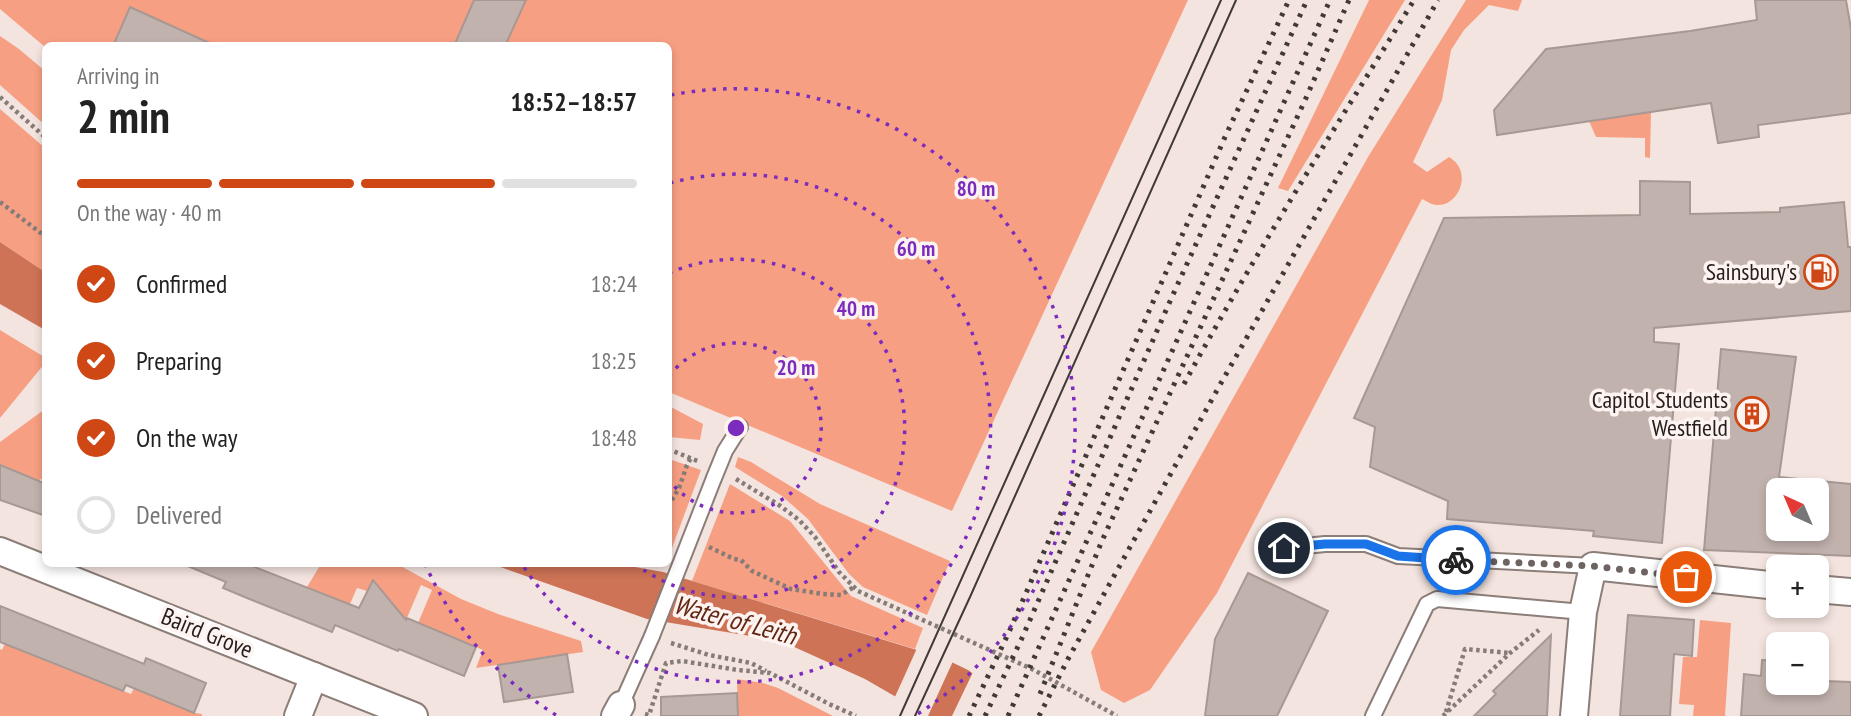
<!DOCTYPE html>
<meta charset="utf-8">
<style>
body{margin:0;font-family:"PT Sans Narrow",sans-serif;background:#f6f6f6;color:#222;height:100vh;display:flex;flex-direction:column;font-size:26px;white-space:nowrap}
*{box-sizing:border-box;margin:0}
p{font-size:23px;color:#767676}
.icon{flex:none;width:38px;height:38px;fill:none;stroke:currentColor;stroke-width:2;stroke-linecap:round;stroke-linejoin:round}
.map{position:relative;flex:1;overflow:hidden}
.details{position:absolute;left:42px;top:42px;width:630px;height:525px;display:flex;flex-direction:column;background:#fff;border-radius:10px;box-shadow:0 4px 10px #0003}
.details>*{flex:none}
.needle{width:46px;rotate:316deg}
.fabs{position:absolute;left:1766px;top:478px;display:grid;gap:14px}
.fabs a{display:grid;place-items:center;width:63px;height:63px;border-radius:10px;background:#fff;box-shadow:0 4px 10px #0003;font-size:35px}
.pin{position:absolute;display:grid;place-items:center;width:60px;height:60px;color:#fff;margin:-30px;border:4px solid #fff;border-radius:50%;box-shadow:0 2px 7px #0007}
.courier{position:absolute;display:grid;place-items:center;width:70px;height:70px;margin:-35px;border:5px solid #1a73e8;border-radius:50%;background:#fff;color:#222;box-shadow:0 2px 9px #0007}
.overview em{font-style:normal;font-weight:700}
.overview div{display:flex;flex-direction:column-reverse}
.overview{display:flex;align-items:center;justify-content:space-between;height:119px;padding:0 35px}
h1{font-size:46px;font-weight:700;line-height:52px}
.bar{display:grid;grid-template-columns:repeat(4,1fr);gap:10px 7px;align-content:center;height:84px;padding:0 35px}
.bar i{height:9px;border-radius:5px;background:#e0e0e0}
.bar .selected{background:#ce4715}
.bar p{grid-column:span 4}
ol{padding:0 35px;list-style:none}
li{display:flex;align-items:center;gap:21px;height:77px}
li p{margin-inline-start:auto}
li .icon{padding:7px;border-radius:50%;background:#ce4715;color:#fff;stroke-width:4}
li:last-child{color:#767676}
li i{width:38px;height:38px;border:4px solid #e0e0e0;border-radius:50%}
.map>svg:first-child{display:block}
.green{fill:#f79f83}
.water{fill:#ce7356}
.pier{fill:#f4e4df}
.building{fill:#c2b2ae;stroke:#a79893;stroke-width:2;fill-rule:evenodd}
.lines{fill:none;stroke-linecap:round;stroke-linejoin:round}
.service-casing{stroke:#8b7d78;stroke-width:18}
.minor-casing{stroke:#8b7d78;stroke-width:30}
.path{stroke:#857b77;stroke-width:4.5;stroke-dasharray:3.5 3.5;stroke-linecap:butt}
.service{stroke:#fff;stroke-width:14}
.minor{stroke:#fff;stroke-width:26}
.tram{stroke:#403937;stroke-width:2}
.rail{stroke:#403937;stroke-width:5;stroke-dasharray:3.5 7;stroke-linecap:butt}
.service-bridge-casing{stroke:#8b7d78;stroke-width:18;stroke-linecap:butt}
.service-bridge{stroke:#fff;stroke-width:14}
.done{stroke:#6d6360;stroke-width:7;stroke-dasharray:0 12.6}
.route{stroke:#1a73e8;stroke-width:9}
.ring{fill:none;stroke:#7b2cbf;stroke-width:3.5;stroke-dasharray:3.5 7}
.labels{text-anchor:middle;stroke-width:7;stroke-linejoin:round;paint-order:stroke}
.poi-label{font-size:24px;fill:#241e1c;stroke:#fdf3f0;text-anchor:end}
.street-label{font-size:24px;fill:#241e1c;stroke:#fdf3f0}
.water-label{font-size:26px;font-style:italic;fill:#622613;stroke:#fdf3f0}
.centre{fill:#7b2cbf;stroke:#fdf3f0;stroke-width:3.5}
.ring-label{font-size:21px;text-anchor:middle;font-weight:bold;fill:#7b2cbf;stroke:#fdf3f0;stroke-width:7;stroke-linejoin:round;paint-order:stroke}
</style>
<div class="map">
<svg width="1851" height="716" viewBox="0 0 1851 716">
<rect width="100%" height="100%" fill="#f4e4df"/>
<g class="green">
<path d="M0 0H1188L952 511 669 392 668 46H46L45 47 0 9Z"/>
<path d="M1369 0H1405L1288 191 1278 188Z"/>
<path d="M1466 0H1522L1518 11 1489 5 1464 30 1451 50 1442 100 1413 162 1427 172 1449 157C1452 159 1455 161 1457 164 1469 179 1457 206 1437 205 1432 205 1426 201 1422 199L1217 593 1150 690 1124 703 1101 690 1091 652 1368 157Z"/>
<path d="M0 36 19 49 45 71V125L0 85Z"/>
<path d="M0 109 45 148V272L0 242Z"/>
<path d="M1651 112 1650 158 1645 157V138L1596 137 1589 121Z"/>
<path d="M0 330 46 358 45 363 0 418Z"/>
<path d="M669 406 703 424 700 440 669 437Z"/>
<path d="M45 409V481L40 479 39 481 0 465V442Z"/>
<path d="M738 457 751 462 820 504 950 561 927 615 863 587 849 574 808 519 782 496 735 467Z"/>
<path d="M669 459 701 470 669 556 668 459Z"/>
<path d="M730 484 790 521 851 596 923 628 915 649 692 581Z"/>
<path d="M321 564H397L461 599 498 614 581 641 583 652 476 668 483 650 418 623 432 590 421 585 406 620 388 613 392 601 383 598 384 595 380 589 375 587 368 589 367 591 357 588 350 604 307 587Z"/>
<path d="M1700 620 1731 623 1725 716H1693L1694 705 1679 704 1683 657H1697Z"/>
<path d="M7 639 17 649 73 672 74 671 131 694 134 688 195 713 202 714V716H0V649L2 650Z"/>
<path d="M737 679 763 683 778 688 833 716H738Z"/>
</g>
<g class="water">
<path d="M0 242 45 272V330L0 304Z"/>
<path d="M492 564H618L663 572 943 658 968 670 1033 716H929L865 679 781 641 647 619Z"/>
</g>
<g class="pier">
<path d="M918 646 944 654 954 659 928 716H922L894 699Z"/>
<path d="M974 670 1035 713 1036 716H952Z"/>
</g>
<g class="building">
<path d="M474 0H526L505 46H454Z"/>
<path d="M1755 0H1846L1851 29V113L1758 125 1759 137 1718 143 1711 103 1497 135 1494 110 1546 49 1690 31 1757 20Z"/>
<path d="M130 7 216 46H113Z"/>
<path d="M1640 181 1690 182V214L1780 212V208L1844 202 1848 247H1851V311L1654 328V342L1679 344 1662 543 1593 536 1594 531 1447 519 1448 501 1370 467 1375 427 1354 418 1444 218 1640 215Z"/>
<path d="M1721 349 1796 357 1779 477 1851 484V556L1704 550ZM1778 490H1816V528H1778Z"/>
<path d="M0 465 46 484V516L0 500Z"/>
<path d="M183 564H247L359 608 373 580 406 620 407 618 476 647 464 676 399 649 398 651 335 625 332 632 247 598 223 588 226 582Z"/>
<path d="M1248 573 1328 611 1277 716H1205L1215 639Z"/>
<path d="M0 606 144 664 146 658 206 683 194 713 126 685 123 691 0 642Z"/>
<path d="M1628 615 1694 620 1692 656 1674 654 1670 716H1620Z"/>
<path d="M1551 635 1547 716H1474L1496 694 1493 691Z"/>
<path d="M567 654 573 692 504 702 498 665Z"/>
<path d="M1762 660 1778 661V682H1816V664L1827 665 1826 681 1851 682V716H1741L1744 674 1761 676Z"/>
<path d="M737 693 738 716H661V697Z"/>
</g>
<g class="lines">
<g class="service-casing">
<g id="service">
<path d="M714 478 725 451 740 427"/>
<path d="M1285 548 1325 544H1366L1398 556 1593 566"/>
<path d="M621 705 652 636"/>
<path d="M1373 716 1427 604 1437 599 1583 612"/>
</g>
</g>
<g class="minor-casing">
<g id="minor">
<path d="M0 551 414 716"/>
<path d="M1816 589 1851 592"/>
<path d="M298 716 314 676"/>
<path d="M615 716 621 705"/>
<path d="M1574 716 1583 612 1593 566 1778 586"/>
</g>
</g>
<g class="path">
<path d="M0 97 46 138"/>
<path d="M0 202 46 237"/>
<path d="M668 449 700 462"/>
<path d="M736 479 779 505 799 520 815 537 839 572 858 591 1032 669 1117 716"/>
<path d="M668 506 679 488 687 465 691 458"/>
<path d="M709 547 734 559 741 560 752 571 791 589 823 594 841 595 854 587"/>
<path d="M671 643 709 655 751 663 766 671"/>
<path d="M1446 712 1465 649 1510 653"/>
<path d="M645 714 649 715 666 663 682 661 738 670 770 673 829 704 856 716"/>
<path d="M1443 716 1510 653 1539 630"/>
</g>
<use href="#service" class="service"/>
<use href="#minor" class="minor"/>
<g class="tram">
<path d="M900 716 1221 0"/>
<path d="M915 716 970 597 1236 0"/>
</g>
<g class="rail">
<path d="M1184 384C1255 253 1336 127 1414 0"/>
<path d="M1040 694 1101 543 1306 98 1349 0"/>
<path d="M969 716 1009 632 1225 137 1289 0"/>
<path d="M985 716 1022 638 1171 299 1307 0"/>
<path d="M1008 716 1330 0"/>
<path d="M1039 716 1068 659 1221 383 1438 0"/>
</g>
<g class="service-bridge-casing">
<path id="service-bridge" d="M652 636 714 478"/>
</g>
<use href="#service-bridge" class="service-bridge"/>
</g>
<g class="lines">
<path class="done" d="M1456 560 1593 566 1686 577"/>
<path class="route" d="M1284 548 1325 544H1366L1398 556 1456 560"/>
</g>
<g class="ring">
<path d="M669 376A85 85 0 1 1 669 480"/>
<path d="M669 273A169 169 0 1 1 635 564"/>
<path d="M670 183A254 254 0 1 1 522 564"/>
<path d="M556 715A339 339 0 0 1 426 566M671 95A339 339 0 0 1 916 715"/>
</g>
<defs>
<g id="fuel-ring" transform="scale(1.75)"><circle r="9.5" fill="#fdf3f0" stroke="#ce4715" stroke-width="1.5"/><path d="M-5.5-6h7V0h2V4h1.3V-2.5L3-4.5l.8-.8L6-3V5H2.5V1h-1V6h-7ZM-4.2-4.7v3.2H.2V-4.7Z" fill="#ce4715"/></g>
<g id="building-ring" transform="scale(1.75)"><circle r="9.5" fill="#fdf3f0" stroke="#ce4715" stroke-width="1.5"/><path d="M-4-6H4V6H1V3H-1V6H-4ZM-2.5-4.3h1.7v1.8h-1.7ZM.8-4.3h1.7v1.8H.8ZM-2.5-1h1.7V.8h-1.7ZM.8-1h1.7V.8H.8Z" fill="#ce4715"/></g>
</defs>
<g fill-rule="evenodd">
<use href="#fuel-ring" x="1821" y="272"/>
<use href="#building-ring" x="1752" y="414"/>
</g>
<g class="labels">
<g class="poi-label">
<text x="1797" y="280">Sainsbury's</text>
<text x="1728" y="408">Capitol Students<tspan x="1728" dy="28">Westfield</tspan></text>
</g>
<g class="street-label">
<text transform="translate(207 633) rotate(22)" y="8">Baird Grove</text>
</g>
<g class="water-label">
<text transform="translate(735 620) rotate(15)" y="9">Water of Leith</text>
</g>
</g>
<circle cx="736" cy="428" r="10" class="centre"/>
<g class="ring-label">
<text x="976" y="196">80 m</text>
<text x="916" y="256">60 m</text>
<text x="856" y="316">40 m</text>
<text x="796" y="375">20 m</text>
</g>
</svg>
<div class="fabs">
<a><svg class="needle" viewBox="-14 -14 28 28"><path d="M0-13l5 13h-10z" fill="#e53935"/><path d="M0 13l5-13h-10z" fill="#767676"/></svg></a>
<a>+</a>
<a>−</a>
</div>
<div class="pin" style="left:1686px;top:577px;background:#ea580c"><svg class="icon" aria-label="bag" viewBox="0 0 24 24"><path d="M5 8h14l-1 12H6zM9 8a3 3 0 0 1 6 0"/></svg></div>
<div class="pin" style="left:1284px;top:548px;background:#1f2937"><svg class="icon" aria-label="home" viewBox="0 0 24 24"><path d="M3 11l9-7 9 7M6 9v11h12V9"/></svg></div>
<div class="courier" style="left:1456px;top:560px"><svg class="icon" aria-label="bike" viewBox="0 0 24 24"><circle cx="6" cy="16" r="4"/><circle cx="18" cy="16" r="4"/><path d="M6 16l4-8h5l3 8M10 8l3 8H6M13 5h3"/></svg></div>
<section class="details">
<div class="overview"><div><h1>2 min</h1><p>Arriving in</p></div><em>18:52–18:57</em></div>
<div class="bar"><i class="selected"></i><i class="selected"></i><i class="selected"></i><i></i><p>On the way · 40 m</p></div>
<ol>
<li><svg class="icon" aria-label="check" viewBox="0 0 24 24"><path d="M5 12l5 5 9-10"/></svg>Confirmed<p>18:24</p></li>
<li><svg class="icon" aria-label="check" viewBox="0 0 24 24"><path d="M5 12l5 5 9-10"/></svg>Preparing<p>18:25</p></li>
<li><svg class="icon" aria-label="check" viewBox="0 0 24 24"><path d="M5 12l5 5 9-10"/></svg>On the way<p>18:48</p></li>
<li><i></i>Delivered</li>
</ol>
</section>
</div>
